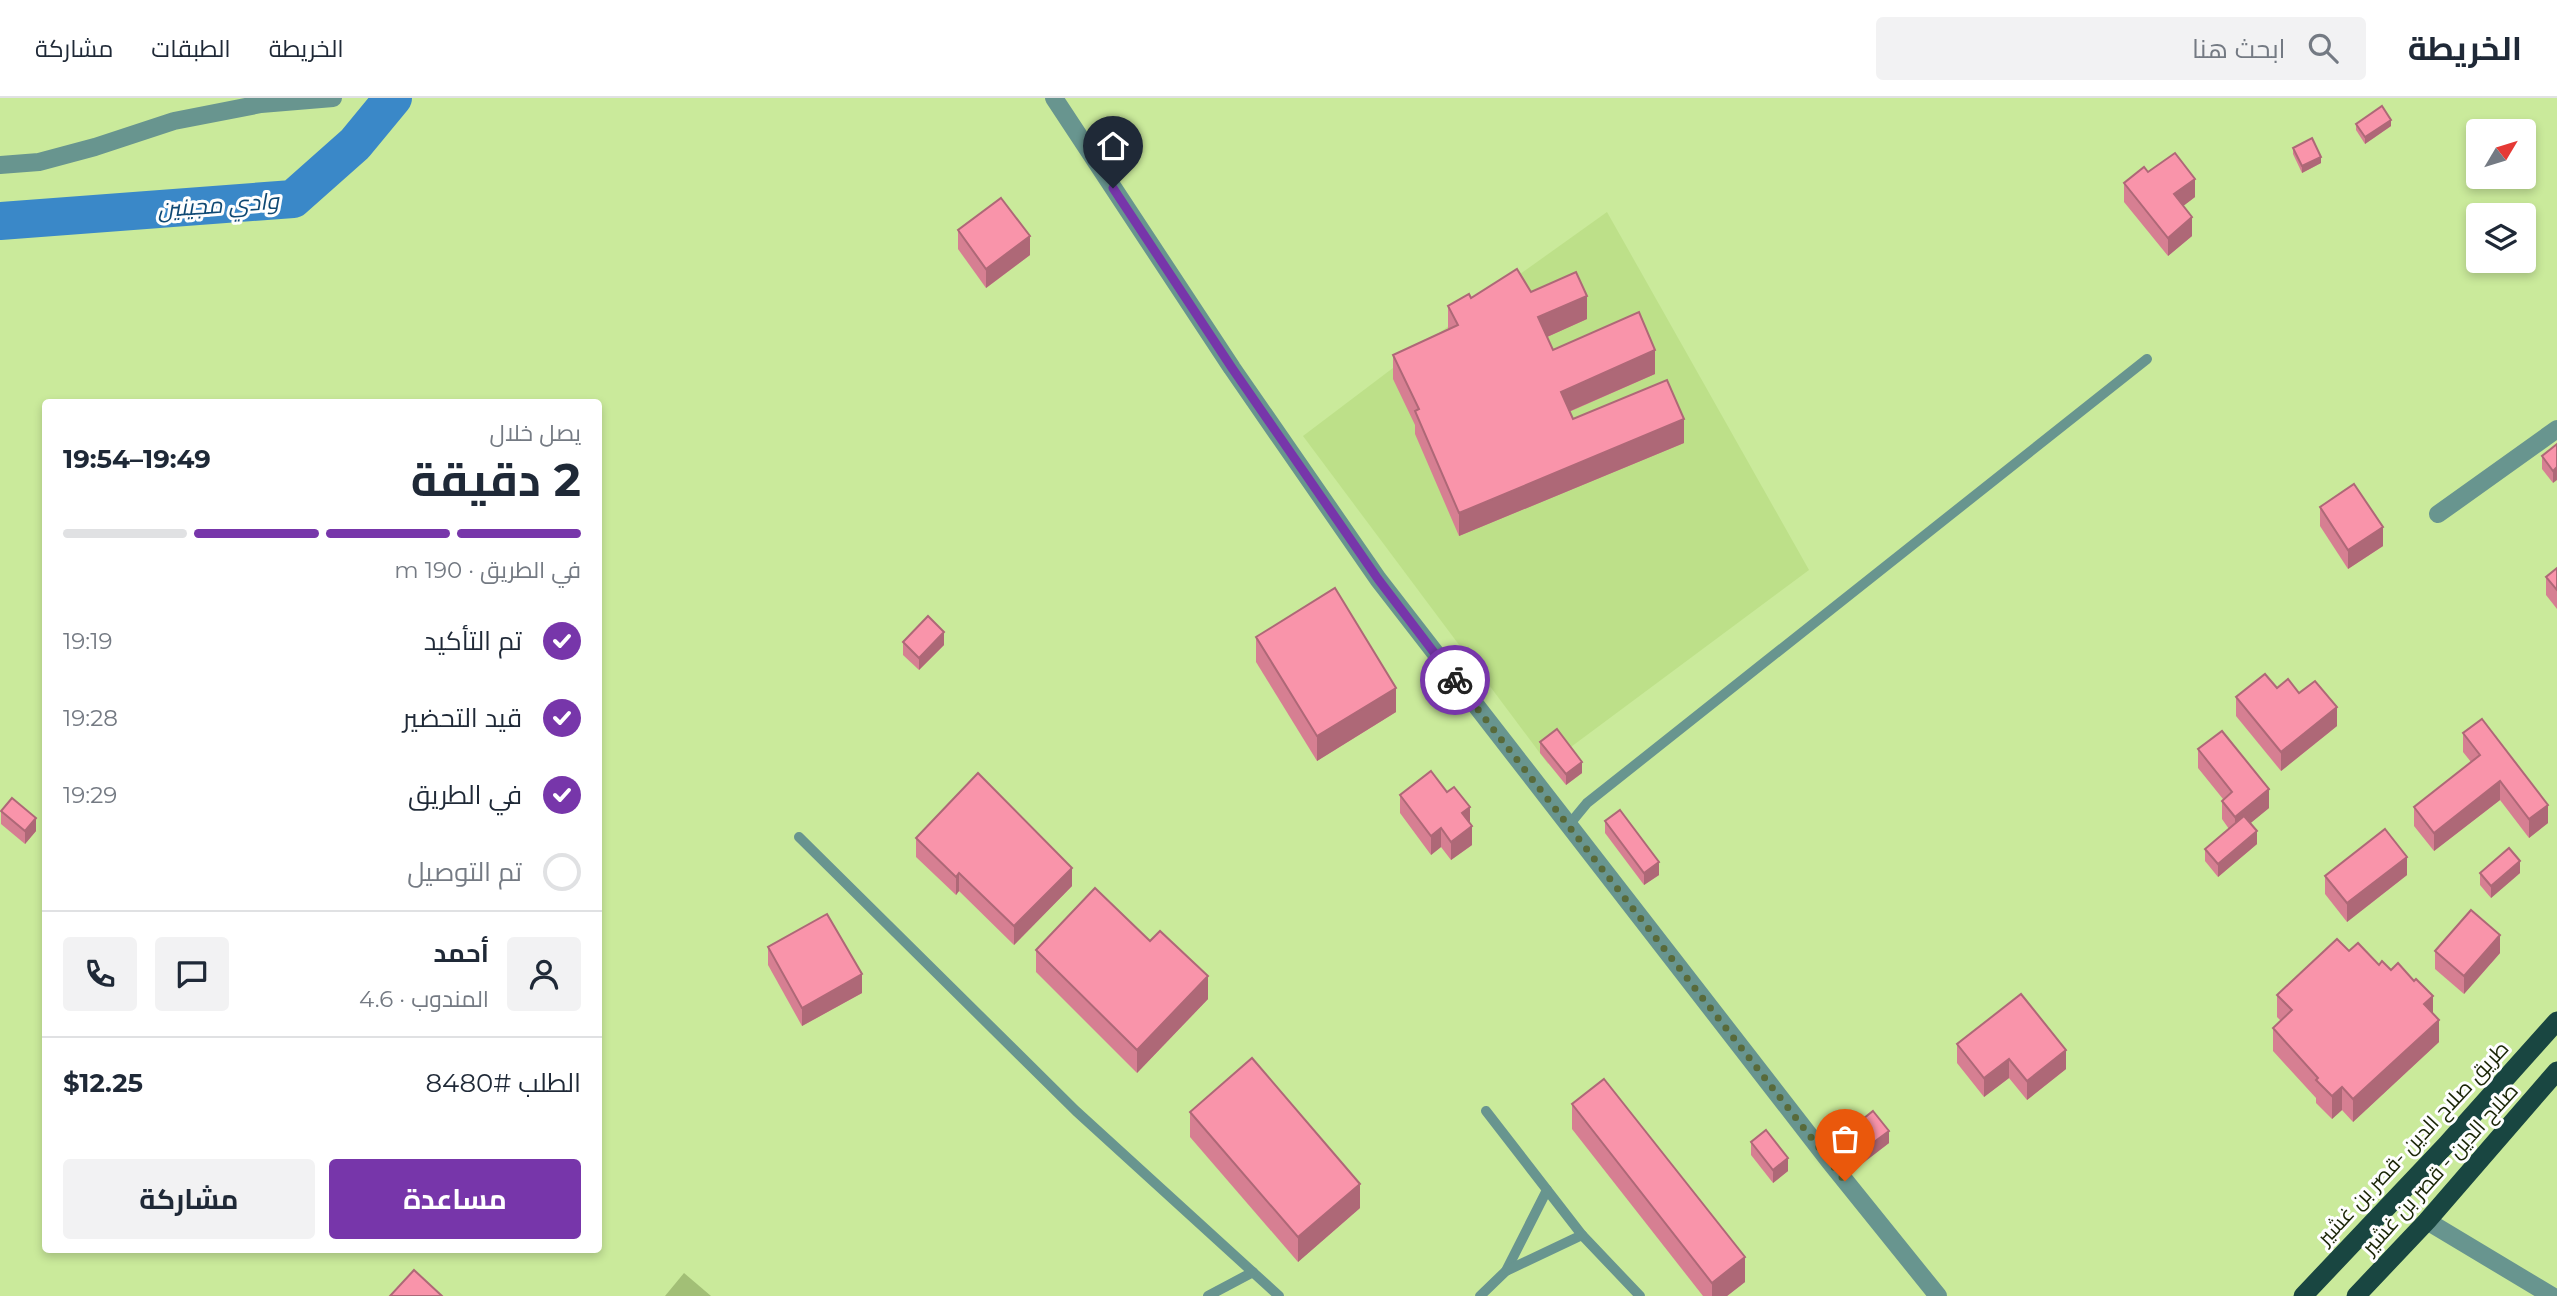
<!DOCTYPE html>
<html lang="ar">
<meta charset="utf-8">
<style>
body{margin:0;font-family:Montserrat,Cairo,sans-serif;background:#f2f2f3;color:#1f2937;direction:rtl;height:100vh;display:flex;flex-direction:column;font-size:26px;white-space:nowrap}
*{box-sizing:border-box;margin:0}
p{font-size:23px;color:#747a83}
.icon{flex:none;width:38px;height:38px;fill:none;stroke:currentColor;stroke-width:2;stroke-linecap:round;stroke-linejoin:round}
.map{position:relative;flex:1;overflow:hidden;direction:ltr}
.sheet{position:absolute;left:42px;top:301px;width:560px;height:854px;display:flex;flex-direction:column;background:#fff;border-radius:7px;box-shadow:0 4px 10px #0003;direction:rtl}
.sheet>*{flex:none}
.needle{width:46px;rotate:52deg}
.buttons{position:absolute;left:2466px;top:21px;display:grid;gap:14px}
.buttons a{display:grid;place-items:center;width:70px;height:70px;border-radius:7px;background:#fff;box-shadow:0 4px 10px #0003;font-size:35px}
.pin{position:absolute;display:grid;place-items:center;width:60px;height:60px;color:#fff;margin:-72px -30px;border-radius:50% 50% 50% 0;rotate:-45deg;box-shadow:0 0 7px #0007}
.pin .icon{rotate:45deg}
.courier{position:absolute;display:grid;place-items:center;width:70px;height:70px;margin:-35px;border:5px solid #7736aa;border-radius:50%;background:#fff;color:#222;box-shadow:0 2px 9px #0007}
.overview em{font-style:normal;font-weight:700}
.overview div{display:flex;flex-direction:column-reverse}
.overview{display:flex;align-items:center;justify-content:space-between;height:119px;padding:0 21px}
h1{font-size:46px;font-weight:700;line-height:52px}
.bar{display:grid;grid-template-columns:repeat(4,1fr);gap:10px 7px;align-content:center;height:84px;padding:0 21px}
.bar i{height:9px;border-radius:5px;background:#e0e1e3}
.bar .current{background:#7736aa}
.bar p{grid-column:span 4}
.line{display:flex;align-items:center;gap:18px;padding:0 21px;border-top:2px solid #e0e1e3}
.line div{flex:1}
.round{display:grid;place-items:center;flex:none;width:74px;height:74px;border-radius:7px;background:#f2f2f3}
ol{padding:0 21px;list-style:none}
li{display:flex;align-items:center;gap:21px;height:77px}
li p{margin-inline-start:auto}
li .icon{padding:7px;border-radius:50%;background:#7736aa;color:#fff;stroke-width:4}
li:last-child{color:#747a83}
li i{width:38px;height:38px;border:4px solid #e0e1e3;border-radius:50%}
.button{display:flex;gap:14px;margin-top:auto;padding:14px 21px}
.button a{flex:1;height:80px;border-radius:7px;background:#7736aa;color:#fff;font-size:28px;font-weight:700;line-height:80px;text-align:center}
.button a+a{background:#f2f2f3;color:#1f2937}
header{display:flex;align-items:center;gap:42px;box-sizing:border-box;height:98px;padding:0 35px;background:#fff;border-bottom:2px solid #e0e1e3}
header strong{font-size:33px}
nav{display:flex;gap:38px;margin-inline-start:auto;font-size:24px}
.search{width:490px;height:63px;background:#f2f2f3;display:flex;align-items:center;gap:18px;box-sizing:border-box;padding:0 24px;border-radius:7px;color:#747a83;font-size:26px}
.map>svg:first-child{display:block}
.built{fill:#bde089}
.grass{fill:#a2bf76}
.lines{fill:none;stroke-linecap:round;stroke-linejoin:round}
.river{stroke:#3a88c8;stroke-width:38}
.service{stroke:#68958f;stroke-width:10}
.minor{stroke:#68958f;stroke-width:18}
.trunk{stroke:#194641;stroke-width:19}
.wall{fill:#d67f92}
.shaded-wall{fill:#ae6877}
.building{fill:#f994aa;stroke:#ae6877;stroke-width:2}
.done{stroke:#586a3a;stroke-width:7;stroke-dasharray:0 12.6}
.route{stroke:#7736aa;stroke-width:9}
.labels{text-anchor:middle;stroke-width:6;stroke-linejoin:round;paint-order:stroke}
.street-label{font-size:21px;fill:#1a2505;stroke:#fefefe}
.water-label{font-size:23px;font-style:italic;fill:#0e4873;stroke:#fefefe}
</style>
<header>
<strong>الخريطة</strong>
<div class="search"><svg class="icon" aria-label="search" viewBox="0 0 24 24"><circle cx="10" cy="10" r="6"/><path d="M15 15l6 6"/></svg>ابحث هنا</div>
<nav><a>الخريطة</a><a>الطبقات</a><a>مشاركة</a></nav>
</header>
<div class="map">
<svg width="2557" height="1198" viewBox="0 0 2557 1198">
<rect width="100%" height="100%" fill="#caea9b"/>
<path class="built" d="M1607 114 1809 472 1548 666 1303 338 1467 214Z"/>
<path class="grass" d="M684 1175 711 1198H665Z"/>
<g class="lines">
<path class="river" d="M0 123 293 101 355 46 393 0"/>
<g class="service">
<path d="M1568 728 1587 705 2147 261"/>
<path d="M799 739 1076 1013 1279 1198"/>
<path d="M1486 1013 1582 1137 1640 1198"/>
<path d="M1506 1173 1547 1092"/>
<path d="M1208 1198 1253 1174"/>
<path d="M1480 1198 1506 1173 1582 1137"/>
</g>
<g class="minor">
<path d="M1054 0 1232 270 1378 481 1830 1064 1938 1198"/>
<path d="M0 67 39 64 95 49 174 23 261 6 333 0"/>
<path d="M2438 416 2557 331"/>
<path d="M2427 1123 2552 1198"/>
</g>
<g class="trunk">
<path d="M2303 1198 2446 1047 2557 923"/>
<path d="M2356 1198 2427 1123 2557 973"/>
</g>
</g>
<g class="wall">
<path d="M2356 26 2391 28 2365 46 2356 32Z"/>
<path d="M2293 50 2321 65 2302 75 2293 56Z"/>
<path d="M2148 74 2195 99 2183 108 2192 138 2168 158 2124 104V85Z"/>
<path d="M958 132 1030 157 986 190 958 151Z"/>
<path d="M1531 194 1587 221 1547 239 1553 252 1655 276 1569 314 1573 321 1684 345 1459 438 1415 336V327L1393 281V257L1448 231V208L1471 200Z"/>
<path d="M2557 346 2553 385 2542 371V358Z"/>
<path d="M2320 409 2383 448 2348 471 2320 428Z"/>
<path d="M2557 470V511L2546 497V479Z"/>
<path d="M1256 539 1396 614 1317 663 1256 564Z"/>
<path d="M903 544 944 547 919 572 903 557Z"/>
<path d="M2299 595 2337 628 2281 673 2236 618V599Z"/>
<path d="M2463 635 2548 725 2529 740 2500 702 2434 753 2414 728V709L2471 664 2463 654Z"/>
<path d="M1540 644 1582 675 1566 687 1540 655Z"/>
<path d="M2198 651 2269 710 2250 725 2257 746 2218 779 2205 763V751L2229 731 2222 721V703L2223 701 2198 670Z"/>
<path d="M1400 697 1470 725 1472 747 1451 762 1441 749 1431 757 1400 715Z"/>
<path d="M1 713 36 733 25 746 1 726Z"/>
<path d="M1605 723 1659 777 1644 787 1605 735Z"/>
<path d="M916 740 1072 788 1014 847 959 793 956 797 916 759Z"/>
<path d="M2480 775H2520L2491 800 2480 787Z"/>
<path d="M2407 777 2347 824 2325 796V778Z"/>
<path d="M768 849 862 895 802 928 768 867Z"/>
<path d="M1036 852 1208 901 1137 975 1036 874Z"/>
<path d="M2349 853 2379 867 2433 915 2439 944 2353 1024 2342 1012 2332 1021 2316 1005V1000L2273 953V930L2281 923 2277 919V897Z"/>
<path d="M2435 853 2500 855 2464 896 2435 871Z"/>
<path d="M1957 946 2066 971 2027 1002 2009 980 1984 999 1957 965Z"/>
<path d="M1572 1006 1745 1184 1727 1198H1703L1572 1031Z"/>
<path d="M1190 1014 1360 1110 1298 1164 1190 1039Z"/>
<path d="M1848 1033 1889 1045 1863 1065 1848 1046Z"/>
<path d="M1751 1044 1788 1073 1773 1085 1751 1057Z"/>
</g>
<g class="shaded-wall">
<path d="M2391 22V28L2365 46V39Z"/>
<path d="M2321 59V65L2302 75V68Z"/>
<path d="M2195 81V99L2174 115V96Z"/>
<path d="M2192 119V138L2168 158V140Z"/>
<path d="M1030 138V157L986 190V171Z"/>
<path d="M1587 198V221L1538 243V219Z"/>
<path d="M1655 252V276L1561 317V294Z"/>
<path d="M1684 321V345L1459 438V415Z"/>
<path d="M2557 369V382L2553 385V373Z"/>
<path d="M2383 429V448L2348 471V452Z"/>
<path d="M944 534V547L919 572V560Z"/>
<path d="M1396 590V614L1317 663V638Z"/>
<path d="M2337 609V628L2281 673V654Z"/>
<path d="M1582 664V675L1566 687V676Z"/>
<path d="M2500 683V702L2434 753V735Z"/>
<path d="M2269 691V710L2235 738V719Z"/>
<path d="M2548 707V725L2529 740V721Z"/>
<path d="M1470 709V728L1462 715Z"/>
<path d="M36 720V733L25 746V733Z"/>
<path d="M1472 728V747L1451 762V744Z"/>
<path d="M1441 730V749L1431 757V738Z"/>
<path d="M2257 733V746L2218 779V766Z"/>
<path d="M2407 759V777L2347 824V805Z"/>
<path d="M2520 763V775L2491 800V788Z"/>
<path d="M1659 764V777L1644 787V775Z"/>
<path d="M1072 770V788L1014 847V828Z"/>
<path d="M959 775V793L956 797V779Z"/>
<path d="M2500 837V855L2464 896V878Z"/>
<path d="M862 876V895L802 928V910Z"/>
<path d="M1208 878V901L1137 975V952Z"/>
<path d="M2433 898V921L2424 906Z"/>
<path d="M2439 922V944L2353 1024V1001Z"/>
<path d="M2066 952V971L2027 1002V983Z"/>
<path d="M2009 961V980L1984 999V980Z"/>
<path d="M2342 989V1012L2332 1021V998Z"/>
<path d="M1889 1033V1045L1863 1065V1052Z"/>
<path d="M1788 1060V1073L1773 1085V1072Z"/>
<path d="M1360 1086V1110L1298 1164V1139Z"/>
<path d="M1745 1159V1184L1727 1198H1712V1185Z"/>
</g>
<g class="building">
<path d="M2382 8 2391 22 2365 39 2356 26Z"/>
<path d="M2312 40 2321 59 2302 68 2293 50Z"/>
<path d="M2175 55 2195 81 2174 96 2192 119 2168 140 2124 85 2144 69 2148 74Z"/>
<path d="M1001 100 1030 138 986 171 958 132Z"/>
<path d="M1517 171 1531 194 1576 174 1587 198 1538 219 1553 252 1639 214 1655 252 1561 294 1573 321 1667 282 1684 321 1459 415 1415 313 1419 311 1393 257 1458 227 1448 208 1469 196 1471 200Z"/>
<path d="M2557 346V369L2553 373 2542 358Z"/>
<path d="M2354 386 2383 429 2348 452 2320 409Z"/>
<path d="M2557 470V492L2546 479Z"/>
<path d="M1335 490 1396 590 1317 638 1256 539Z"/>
<path d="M928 518 944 534 919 560 903 544Z"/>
<path d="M2265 576 2277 590 2288 581 2299 595 2315 583 2337 609 2281 654 2236 599Z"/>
<path d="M2482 621 2548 707 2529 721 2500 683 2434 735 2414 709 2480 657 2463 635Z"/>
<path d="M1557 631 1582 664 1566 676 1540 644Z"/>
<path d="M2222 633 2269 691 2235 719 2222 703 2232 694 2198 651Z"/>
<path d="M1431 673 1447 694 1454 689 1470 709 1462 715 1472 728 1451 744 1441 730 1431 738 1400 697Z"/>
<path d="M978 675 1072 770 1014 828 959 775 956 779 916 740Z"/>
<path d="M12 700 36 720 25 733 1 713Z"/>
<path d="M1620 712 1659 764 1644 775 1605 723Z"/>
<path d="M2244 718 2257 733 2218 766 2205 751Z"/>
<path d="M2385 731 2407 759 2347 805 2325 778Z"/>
<path d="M2509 750 2520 763 2491 788 2480 775Z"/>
<path d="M1095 790 1150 843 1160 833 1208 878 1137 952 1036 852Z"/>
<path d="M2471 812 2500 837 2464 878 2435 853Z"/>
<path d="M827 816 862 876 802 910 768 849Z"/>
<path d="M2337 841 2349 853 2358 845 2379 867 2382 863 2391 872 2398 865 2414 883 2416 881 2433 898 2424 906 2439 922 2353 1001 2342 989 2332 998 2316 982 2318 980 2273 930 2292 912 2277 897Z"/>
<path d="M2021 896 2066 952 2027 983 2009 961 1984 980 1957 946Z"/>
<path d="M1252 960 1360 1086 1298 1139 1190 1014Z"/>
<path d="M1604 981 1745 1159 1712 1185 1572 1006Z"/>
<path d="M1873 1013 1889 1033 1863 1052 1848 1033Z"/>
<path d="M1766 1032 1788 1060 1773 1072 1751 1044Z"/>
<path d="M414 1172 442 1198H390Z"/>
</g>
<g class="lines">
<path class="done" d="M1455 582 1845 1083"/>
<path class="route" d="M1113 90 1232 270 1378 481 1455 582"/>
</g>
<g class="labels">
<g class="street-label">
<text transform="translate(2413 1045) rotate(-47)" y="7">طريق صلاح الدين -قصر بن غشير</text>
<text transform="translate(2440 1071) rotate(-48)" y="7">صلاح الدين - قصر بن غشير</text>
</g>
<g class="water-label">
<text transform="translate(218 107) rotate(-4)" y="8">وادي مجينين</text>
</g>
</g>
</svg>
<div class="buttons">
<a><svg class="needle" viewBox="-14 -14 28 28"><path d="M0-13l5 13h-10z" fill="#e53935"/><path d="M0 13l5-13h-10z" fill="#747a83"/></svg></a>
<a><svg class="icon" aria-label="layers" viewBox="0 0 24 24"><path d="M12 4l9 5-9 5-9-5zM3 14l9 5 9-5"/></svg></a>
</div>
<div class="pin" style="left:1845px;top:1083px;background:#ea580c"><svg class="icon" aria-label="bag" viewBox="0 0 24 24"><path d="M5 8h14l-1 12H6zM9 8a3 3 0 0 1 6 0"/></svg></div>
<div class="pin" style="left:1113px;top:90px;background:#1f2937"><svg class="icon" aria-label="home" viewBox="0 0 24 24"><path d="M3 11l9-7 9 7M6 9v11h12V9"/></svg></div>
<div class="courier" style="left:1455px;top:582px"><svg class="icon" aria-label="bike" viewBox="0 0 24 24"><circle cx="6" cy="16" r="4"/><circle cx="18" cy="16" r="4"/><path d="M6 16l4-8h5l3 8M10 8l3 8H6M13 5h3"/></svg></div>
<section class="sheet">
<div class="overview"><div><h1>2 دقيقة</h1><p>يصل خلال</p></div><em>19:49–19:54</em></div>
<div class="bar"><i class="current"></i><i class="current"></i><i class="current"></i><i></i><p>في الطريق · 190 m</p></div>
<ol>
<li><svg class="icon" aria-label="check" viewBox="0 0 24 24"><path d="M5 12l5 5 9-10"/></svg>تم التأكيد<p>19:19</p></li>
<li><svg class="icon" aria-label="check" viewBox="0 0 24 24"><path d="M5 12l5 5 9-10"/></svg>قيد التحضير<p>19:28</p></li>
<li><svg class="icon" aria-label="check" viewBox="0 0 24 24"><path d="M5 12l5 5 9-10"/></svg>في الطريق<p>19:29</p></li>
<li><i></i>تم التوصيل</li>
</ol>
<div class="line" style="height:126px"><a class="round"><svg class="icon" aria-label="person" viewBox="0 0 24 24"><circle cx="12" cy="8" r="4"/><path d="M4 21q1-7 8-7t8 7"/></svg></a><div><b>أحمد</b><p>المندوب · 4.6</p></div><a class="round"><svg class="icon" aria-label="chat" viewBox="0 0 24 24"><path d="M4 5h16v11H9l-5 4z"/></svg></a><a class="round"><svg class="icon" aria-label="phone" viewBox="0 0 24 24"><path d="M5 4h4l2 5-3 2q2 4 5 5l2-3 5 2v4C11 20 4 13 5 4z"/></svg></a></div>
<div class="line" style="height:91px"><div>الطلب #8480</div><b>$12.25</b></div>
<div class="button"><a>مساعدة</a><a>مشاركة</a></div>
</section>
</div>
